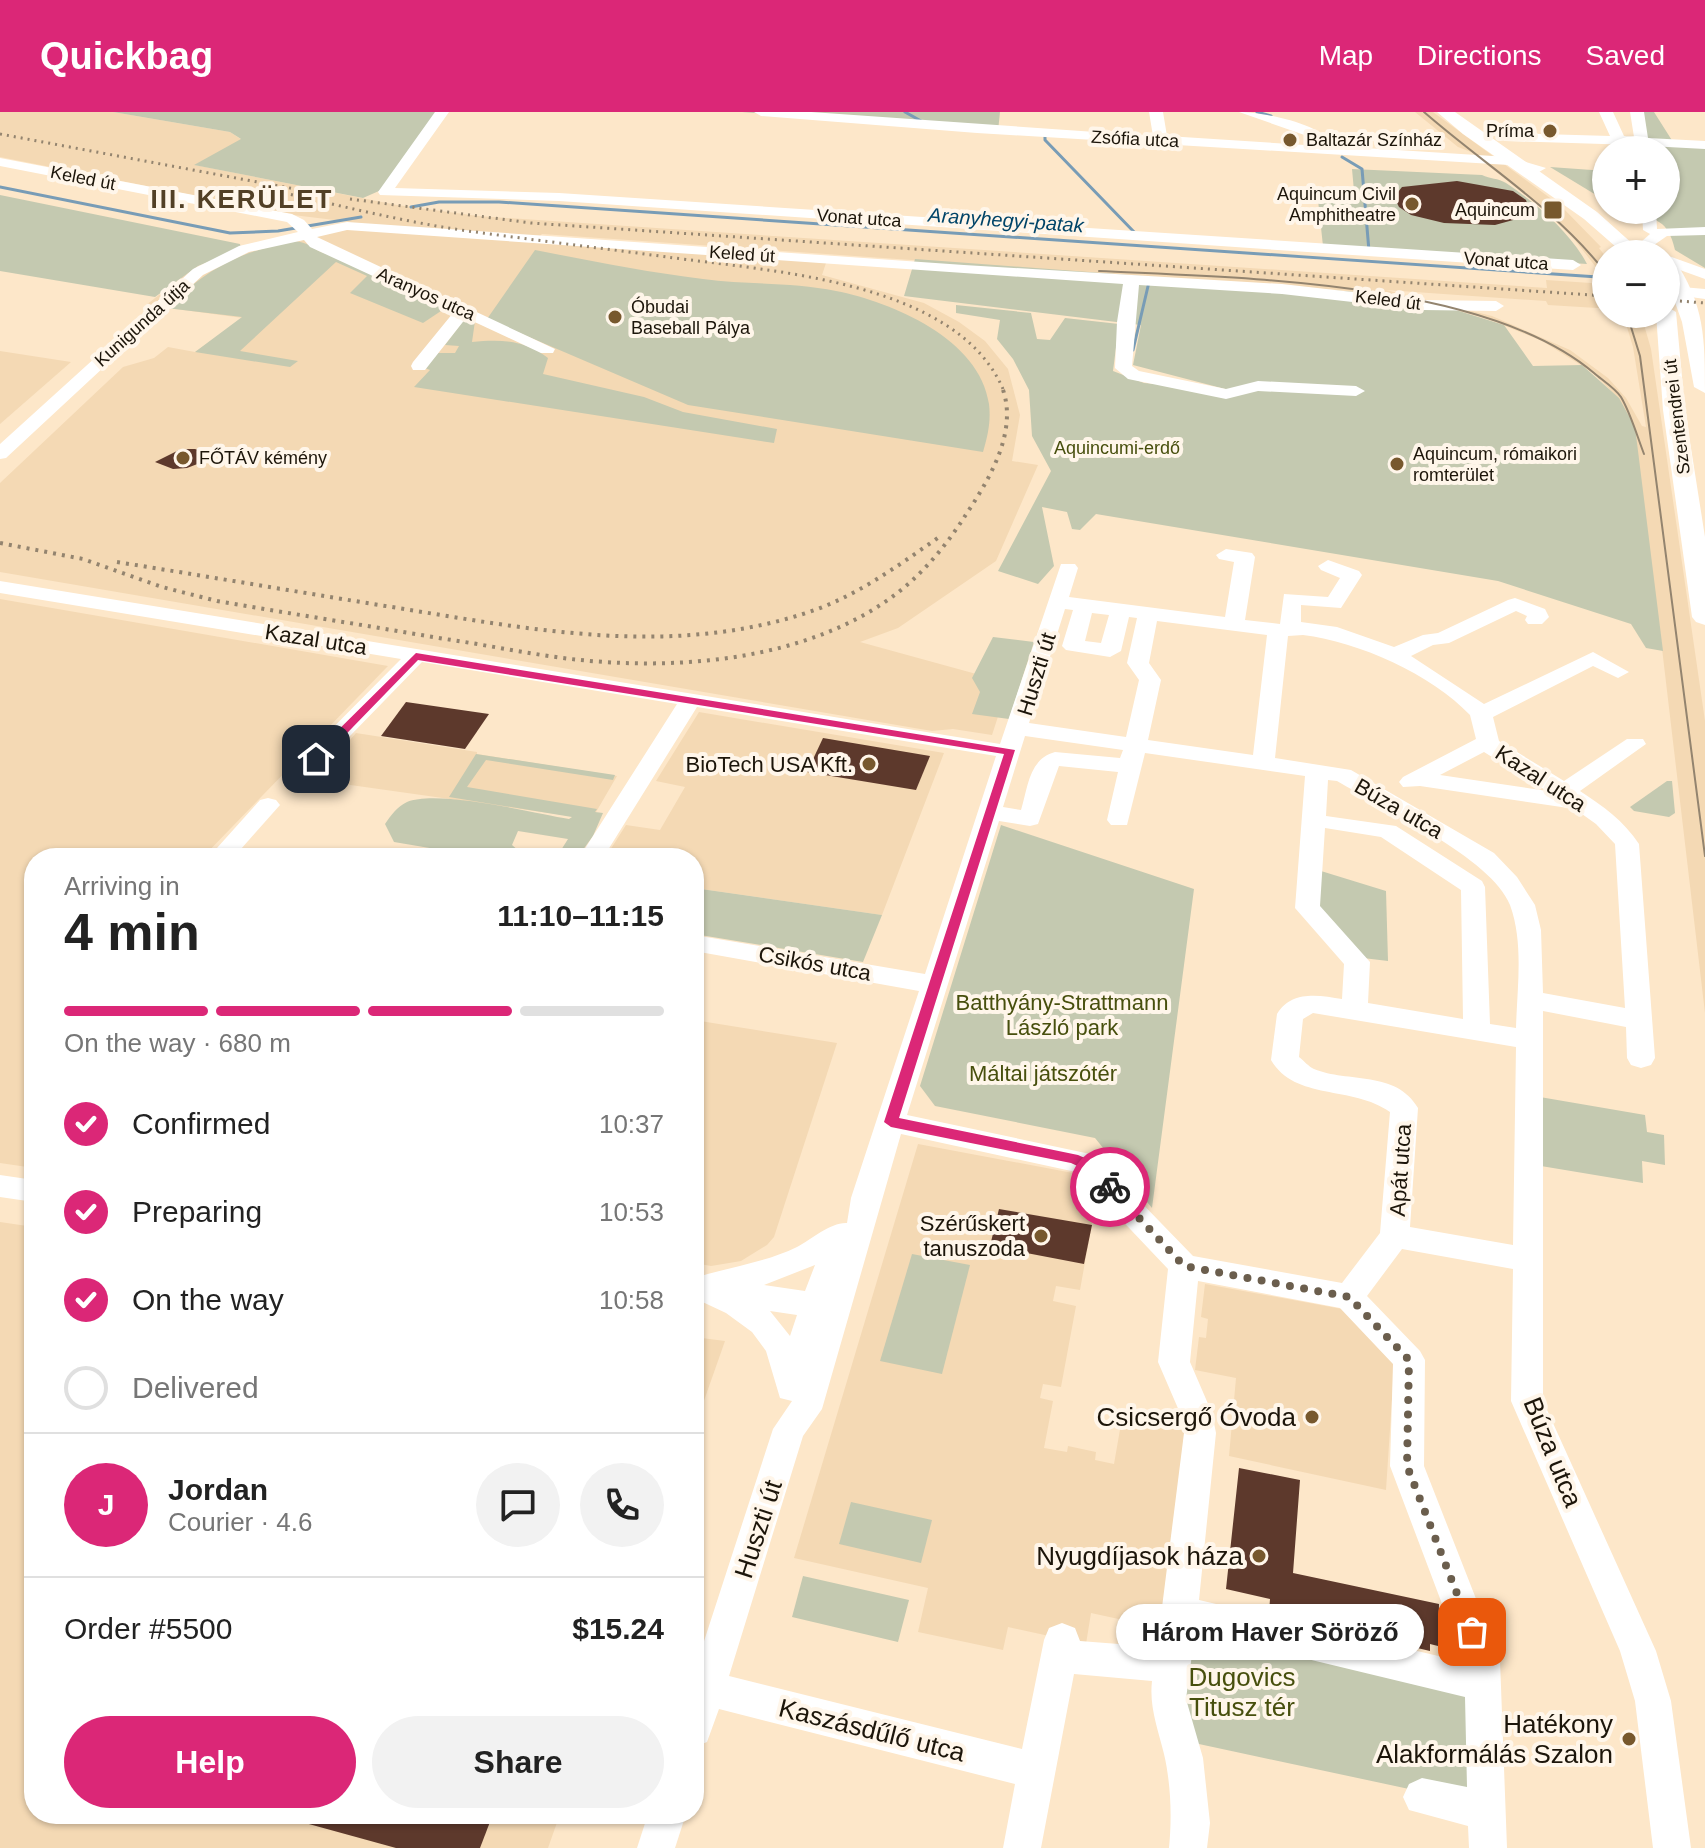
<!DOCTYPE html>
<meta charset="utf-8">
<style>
body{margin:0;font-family:Helvetica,sans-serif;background:#f2f2f2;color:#222;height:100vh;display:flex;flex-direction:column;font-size:30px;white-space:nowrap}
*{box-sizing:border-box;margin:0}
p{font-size:26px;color:#767676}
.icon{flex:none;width:44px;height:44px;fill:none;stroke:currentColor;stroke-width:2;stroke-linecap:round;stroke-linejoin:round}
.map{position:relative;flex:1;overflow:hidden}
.side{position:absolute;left:24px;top:736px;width:680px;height:976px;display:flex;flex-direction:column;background:#fff;border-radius:32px;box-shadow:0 2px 6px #0004}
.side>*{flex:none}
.buttons{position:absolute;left:1592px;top:24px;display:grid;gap:16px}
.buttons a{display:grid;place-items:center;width:88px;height:88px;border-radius:50%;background:#fff;box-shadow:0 2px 6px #0004;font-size:40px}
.pin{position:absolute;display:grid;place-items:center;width:68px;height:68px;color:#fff;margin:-34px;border-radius:16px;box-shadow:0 4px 12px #0006}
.courier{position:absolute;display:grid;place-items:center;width:80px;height:80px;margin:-40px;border:6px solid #db2777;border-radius:50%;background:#fff;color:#222;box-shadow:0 2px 10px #0007}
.bubble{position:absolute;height:56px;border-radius:28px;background:#fff;box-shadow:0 2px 6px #0004;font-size:26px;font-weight:700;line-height:56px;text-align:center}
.headline em{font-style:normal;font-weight:700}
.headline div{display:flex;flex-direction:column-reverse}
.headline{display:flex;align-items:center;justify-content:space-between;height:136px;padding:0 40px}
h1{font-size:52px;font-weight:700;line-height:60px}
.bar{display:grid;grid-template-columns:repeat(4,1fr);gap:12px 8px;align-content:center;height:96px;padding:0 40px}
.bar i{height:10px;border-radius:6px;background:#e0e0e0}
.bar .current{background:#db2777}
.bar p{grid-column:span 4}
.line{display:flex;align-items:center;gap:20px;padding:0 40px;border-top:2px solid #e0e0e0}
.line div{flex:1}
.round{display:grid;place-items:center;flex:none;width:84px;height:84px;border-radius:42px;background:#f2f2f2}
ol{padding:0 40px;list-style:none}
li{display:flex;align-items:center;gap:24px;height:88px}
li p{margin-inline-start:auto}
li .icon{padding:8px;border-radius:50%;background:#db2777;color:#fff;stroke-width:4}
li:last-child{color:#767676}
li i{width:44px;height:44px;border:4px solid #e0e0e0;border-radius:50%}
.cta{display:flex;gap:16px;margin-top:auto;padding:16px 40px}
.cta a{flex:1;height:92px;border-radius:48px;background:#db2777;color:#fff;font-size:32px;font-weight:700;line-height:92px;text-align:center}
.cta a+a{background:#f2f2f2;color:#222}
header{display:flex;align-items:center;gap:48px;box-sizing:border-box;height:112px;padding:0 40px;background:#db2777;color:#fff}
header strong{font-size:38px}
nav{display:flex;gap:44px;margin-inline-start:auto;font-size:28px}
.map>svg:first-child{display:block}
.built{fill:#f4d9b4}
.green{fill:#c4c9b0}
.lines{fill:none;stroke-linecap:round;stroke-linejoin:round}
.stream{stroke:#789cb6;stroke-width:3}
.building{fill:#5d392c}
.minor{fill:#fff;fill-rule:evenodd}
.major{fill:#fff;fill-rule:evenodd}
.tram{stroke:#93846f;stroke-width:2}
.rail-far1{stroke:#93846f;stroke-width:3;stroke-dasharray:2 5;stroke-linecap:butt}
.rail{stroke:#93846f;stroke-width:4;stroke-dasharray:3 6;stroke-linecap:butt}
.route{fill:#db2777}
.done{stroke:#6b5e4d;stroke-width:8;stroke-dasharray:0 14.4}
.poi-dot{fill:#77582d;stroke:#fff6ea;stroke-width:3}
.labels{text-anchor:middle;stroke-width:8;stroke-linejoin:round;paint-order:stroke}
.far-poi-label{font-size:18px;fill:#1c150a;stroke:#fff6ea;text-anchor:start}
.far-street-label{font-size:18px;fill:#1c150a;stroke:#fff6ea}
.far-park-label{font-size:18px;fill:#474f0d;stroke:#fff6ea}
.far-water-label{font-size:20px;font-style:italic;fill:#004468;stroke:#fff6ea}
.street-label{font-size:22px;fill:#1c150a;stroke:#fff6ea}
.poi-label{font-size:22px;fill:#1c150a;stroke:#fff6ea;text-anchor:end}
.park-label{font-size:22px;fill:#474f0d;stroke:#fff6ea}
.far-district-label{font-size:26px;font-weight:bold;letter-spacing:2px;fill:#524026;stroke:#fff6ea}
.near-poi-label{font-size:26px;fill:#1c150a;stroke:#fff6ea;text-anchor:end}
.near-street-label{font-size:26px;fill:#1c150a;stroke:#fff6ea}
.near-park-label{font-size:26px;fill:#474f0d;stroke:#fff6ea}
</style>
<header>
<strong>Quickbag</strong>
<nav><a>Map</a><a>Directions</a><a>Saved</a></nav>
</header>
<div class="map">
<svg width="1705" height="1736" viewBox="0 0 1705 1736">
<rect width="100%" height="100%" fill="#fde7c9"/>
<g class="built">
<path d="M0 0H113L230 20 242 28 195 53 397 93 478 104 1547 176 1546 168 1606 172V196H1597L1548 193 1546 189 1386 178 1492 204 1570 238 1608 266 1626 286 1642 314 1646 315 1633 235 1623 202H1641L1651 237 1705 609V901L1659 511 1619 287 1592 260 1542 229 1486 206 1415 187 1352 179 542 122 537 127 826 151 822 163 924 191 959 210 985 229 1008 257 1020 303 1012 349 1038 353 996 449 898 516 860 530 1009 571 992 623 953 617 932 619 0 460V371L123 255 154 246 168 235 195 240 243 206 146 193 181 166 210 148 241 137 351 110 293 103 0 45Z"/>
<path d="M1415 0H1433L1561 94 1601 135 1599 136 1606 145V168L1574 127 1542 96 1471 40 1458 35Z"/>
<path d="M0 239 71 250 0 312Z"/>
<path d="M0 487 388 554 202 746H34V1056L0 1051Z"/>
<path d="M699 600 944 641 882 803 694 776V746H605L626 713 660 718 685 675 656 669Z"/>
<path d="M356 621 477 640V642L617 664 592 707 315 668Z"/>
<path d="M694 908 837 931 774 1125 767 1133 741 1149 711 1154 694 1151Z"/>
<path d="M918 1032 1073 1061 1098 1078 1080 1178 1056 1174 1053 1189 1076 1194 1061 1275 1043 1272 1040 1286 1053 1289 1044 1336 1067 1340 1068 1334 1096 1340 1095 1348 1114 1352 1122 1306 1185 1318 1160 1516 1091 1501 1086 1532 1008 1515 1003 1538 918 1520 928 1476 794 1446Z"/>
<path d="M0 1110 34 1115V1702H560L548 1736H0Z"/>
<path d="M1205 1172 1353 1199 1395 1241 1386 1378 1229 1344 1236 1266 1195 1258 1199 1225 1206 1226 1208 1207 1201 1205Z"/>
<path d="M694 1225 725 1229 694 1317Z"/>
</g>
<g class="green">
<path d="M113 0H446L388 75 363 86 194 53 241 27 230 20Z"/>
<path d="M742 0H1000L998 19Z"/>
<path d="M1639 0H1654L1673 30 1705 32V156L1675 138C1668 107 1656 108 1628 98H1666V38H1638Z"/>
<path d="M1550 55 1606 59V89Z"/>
<path d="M1352 57 1482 63C1490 67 1498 66 1506 71 1535 90 1571 121 1587 152L1323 134 1318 88 1355 90Z"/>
<path d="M0 83 240 132 241 137 198 154 155 185 0 159Z"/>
<path d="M293 129C312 130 313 140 332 143L447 195 423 211 350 181 367 164 336 150 240 239 298 249 290 255 195 240 242 205 166 196C211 155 234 142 293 129Z"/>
<path d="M535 138C591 149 646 160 703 167 746 173 793 170 836 179 892 190 980 227 989 292 991 309 988 323 983 340L688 293 487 207Z"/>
<path d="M915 147 1383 182 1443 194 1504 213 1533 254 1582 253 1619 286 1635 315 1663 539 1646 536 1631 512 1498 469 1096 402 1080 418 1072 417 1067 400 1042 395 1054 454 1038 472 998 459 1051 359 1032 324 1029 278 1013 247 997 227 1000 208 956 201V193L1031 201 1037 227 1050 228 1065 206 1119 212 1113 259 1144 271 1229 278 1133 253 1141 213 904 184Z"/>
<path d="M470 208 475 209 472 230C501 227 525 228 548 246L543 262 644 285 683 300 777 317 774 331 414 275 430 258 425 256 438 241H455L459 234 445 233 463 209Z"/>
<path d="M993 525 1034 530 1009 607 972 602 980 580 972 566Z"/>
<path d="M476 642 615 663 613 668 486 648 467 675 597 697 595 700 603 701 593 724 577 746H556L568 727 518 719 512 733 527 746H489L394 730 385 712C391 703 397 695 407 690 437 677 534 701 569 707L572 705 449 685Z"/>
<path d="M1667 669H1672L1675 701 1669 705 1634 699 1630 695Z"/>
<path d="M1001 713 1194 777 1152 1096 1095 1026 935 994 920 974Z"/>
<path d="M1321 759 1386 779 1388 849 1363 846 1318 796Z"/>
<path d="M694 776 882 803 863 850 694 822Z"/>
<path d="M1534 984 1645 1003 1647 1020 1664 1023 1665 1053 1642 1049 1643 1071 1535 1053Z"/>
<path d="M912 1142 970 1153 942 1262 880 1249Z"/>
<path d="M851 1390 932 1408 921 1451 839 1432Z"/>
<path d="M803 1464 909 1488 898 1530 792 1505Z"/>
<path d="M1185 1505 1478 1576 1479 1692 1185 1629Z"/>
</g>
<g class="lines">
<g class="stream">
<path d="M905 0 921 9"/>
<path d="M1257 0 1271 4"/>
<path d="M1045 24V28L1136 122"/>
<path d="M1342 45 1362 57 1369 139"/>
<path d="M0 75 230 121 278 119 361 105"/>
<path d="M411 95 439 90H499L1598 165"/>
<path d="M1133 238 1149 170"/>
</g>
</g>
<g class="building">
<path d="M1457 69 1513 79 1526 88 1528 94 1524 105 1495 113 1444 111 1411 103 1399 95 1394 85 1402 75Z"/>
<path d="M181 337H195L210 342 200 351 187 356 173 357 155 350Z"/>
<path d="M406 590 489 602 465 637 381 624Z"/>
<path d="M823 626 930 644 916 678 807 660Z"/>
<path d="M999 1097 1092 1113 1084 1152 990 1134Z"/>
<path d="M1239 1356 1300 1368 1293 1461 1439 1492 1438 1534 1430 1532V1539L1269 1501 1270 1487 1226 1477Z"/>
<path d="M287 1702H493L480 1736H396L287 1706Z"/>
</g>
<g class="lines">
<g class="minor">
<path d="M435 0H449L395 76 559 81 1573 148 1581 153 1573 158 559 89 380 83 378 80Z"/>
<path d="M754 0H811L1153 24 1149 0H1163L1167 24 1320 34 1313 26 1239 0C1262 0 1325 12 1333 34L1509 45 1546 56 1539 60 1509 53 977 21 761 4Z"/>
<path d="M1599 0H1613L1624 24 1634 25 1630 0H1644L1648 26 1705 29V37L1649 34 1650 38H1636L1635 33 1505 29 1498 25 1505 21 1610 24Z"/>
<path d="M0 46 292 102 304 108 312 117 347 110 964 153 1282 172 1423 188 1496 189 1504 194 1496 199 1423 198 1282 182 1139 173 1132 254 1139 259 1226 277 1258 269 1356 274 1365 279 1356 284 1258 279 1226 287 1128 267 1115 256 1117 210 1123 172 347 118 317 125 555 237 553 241H541L466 206 425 258H413L411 254 413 250 453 201 310 135 304 128 249 140 203 163 6 346 0 347V332L193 157 239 134 298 120 287 110 0 54Z"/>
<path d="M1642 98H1656L1657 117 1705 115V123L1667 124 1654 133H1644L1641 130 1650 122 1643 118Z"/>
<path d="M1666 143 1705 157V167L1666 153Z"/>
<path d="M1682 175 1705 177V187L1676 183 1674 180Z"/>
<path d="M1226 437 1252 441 1255 445 1245 508 1280 512 1284 482 1328 485 1340 466 1321 458 1318 454 1328 448 1359 459 1362 463 1341 496 1301 493V510L1337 515 1394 535 1423 523 1438 521 1508 488 1515 486 1545 497 1549 505 1542 512H1528L1525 508 1527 504 1516 499 1449 531 1433 533 1411 544 1484 592 1593 540 1629 560 1618 566 1593 554 1493 605 1499 629 1564 669 1627 627H1643L1646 632 1580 679C1603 694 1624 709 1639 732L1655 946 1651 953 1641 956 1631 953 1627 946 1626 915 1543 899V1289L1656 1539 1671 1589 1691 1736H1653L1635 1589 1620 1539 1511 1289 1513 1157 1402 1137 1367 1184 1420 1239 1425 1248 1424 1354 1500 1548 1507 1736H1469L1468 1714 1409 1698 1403 1685 1409 1672 1422 1666 1467 1675 1465 1585 1195 1520 1186 1587 1203 1646 1210 1711 1207 1736H1169C1172 1706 1171 1672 1164 1642 1158 1617 1149 1595 1152 1569L1074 1562 1041 1736H1003L1015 1672 719 1597 707 1630 694 1635V1560L773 1317 792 1289 780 1286 766 1239 752 1220 726 1201 694 1186V1166C729 1155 764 1151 797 1135 812 1127 831 1110 847 1111L851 1086 919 879 694 839V823L925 862 996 644 697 595 603 746H579L677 592 422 550 311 664H295L292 659 295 654 401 547 0 481V469L1000 632 1061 452H1075L1078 456 1069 485 1225 505 1234 450 1219 447 1216 443ZM1065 497 1073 498 1062 534 1066 538 1110 545 1121 539 1129 505 1137 506 1127 551 1139 568 1126 625 1029 611ZM1092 501 1109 503 1101 531 1085 529ZM1157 509 1267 523 1253 643 1148 628 1161 568 1149 551ZM1303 523C1359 530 1431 562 1470 603L1476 627 1403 665 1399 670 1403 675 1420 674 1575 697 1596 712 1615 732 1625 896 1543 881 1541 818 1535 793 1517 765 1494 741 1351 658 1275 646 1288 524ZM1025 624 1123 638 1120 646 1055 640C1029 647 1028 675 1021 698L1003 695ZM1484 640 1547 679 1440 663ZM1145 641 1305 664 1295 796 1344 852 1342 887C1319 883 1291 878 1277 902L1271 948C1295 989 1352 973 1390 1000L1380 1121 1342 1171 1193 1144 1095 1043 907 1003 999 709 1030 714 1038 712 1059 654 1118 660 1107 708 1111 713H1127ZM1328 668 1337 669C1381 695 1492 746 1510 793 1524 831 1517 877 1516 916L1490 912 1485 775 1482 769 1396 714 1326 704ZM1325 716 1381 725 1461 778 1463 907 1368 891 1370 850 1320 794ZM1313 901 1516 935 1513 1133 1410 1115 1418 996C1396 958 1348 971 1314 957 1309 955 1303 948 1299 945L1303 907ZM901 1022 1076 1060 1168 1157 1158 1250 1180 1301 1184 1321 1157 1535 1080 1529 1075 1516 1062 1511 1049 1516 1044 1528 1022 1637 729 1564 803 1324 822 1297ZM815 1153 805 1179 764 1173ZM1198 1169 1340 1196 1393 1252 1390 1354 1464 1550 1199 1488 1216 1321 1212 1301 1190 1250ZM770 1199 797 1203 790 1224Z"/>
<path d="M268 686 276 688 280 693 233 746H208L260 688Z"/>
<path d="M0 1063 34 1068V1090L0 1085Z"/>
<path d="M648 1702H686L675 1736H637Z"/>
</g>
<g class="major">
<path d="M1437 0H1455L1597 100 1644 142H1624L1584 107 1463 22Z"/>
<path d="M1666 144 1673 146C1705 192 1705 227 1705 281L1694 275 1682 210 1666 165Z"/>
<path d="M1666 194 1676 200 1685 298 1705 425V513L1696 510 1692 505 1663 298 1656 202H1666Z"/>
</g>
<g class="tram">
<path d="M1424 0C1486 54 1555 96 1606 161"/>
<path d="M1099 159C1239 166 1484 168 1594 261 1602 268 1615 276 1621 285 1631 302 1637 324 1644 342"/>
<path d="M1627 202 1640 244 1705 744"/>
</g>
<g class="rail-far1">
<path d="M0 22 295 77"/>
<path d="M284 81C346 95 405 110 468 119 534 128 600 136 667 145 768 159 956 168 1003 277"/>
<path d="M350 87 531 111 1606 184"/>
<path d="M1666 188 1705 191"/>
</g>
<g class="rail">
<path d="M0 431 83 447 162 475 217 489C293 502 369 514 445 527 487 533 529 542 571 547 676 559 804 549 892 485 921 464 946 434 965 404 989 368 1019 319 1002 275"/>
<path d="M117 450C211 465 304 481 398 496 534 518 671 545 806 501 856 485 899 453 942 423"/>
</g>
</g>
<path class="route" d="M416 541 1015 638 899 1006 1078 1043 1096 1051 1115 1071V1079H1105L1086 1058 1071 1051 891 1015 884 1010 1004 642 418 548 320 649H312V644Z"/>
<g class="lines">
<path class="done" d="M1110 1075 1184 1154 1349 1185 1409 1248 1407 1354 1472 1520"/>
</g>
<g class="poi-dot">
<circle cx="1550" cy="19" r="8"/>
<circle cx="1290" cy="28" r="8"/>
<circle cx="1412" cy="92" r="8"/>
<rect x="1543" y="88" width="20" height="20" rx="4"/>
<circle cx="615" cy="205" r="8"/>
<circle cx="183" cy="346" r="8"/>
<circle cx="1397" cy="352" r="8"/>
<circle cx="869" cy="652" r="8"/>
<circle cx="1041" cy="1124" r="8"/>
<circle cx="1312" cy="1305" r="8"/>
<circle cx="1259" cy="1444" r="8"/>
<circle cx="1629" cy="1627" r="8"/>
</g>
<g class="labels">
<g class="far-poi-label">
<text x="1534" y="25" text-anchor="end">Príma</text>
<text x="1306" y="34">Baltazár Színház</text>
<text x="1396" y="88" text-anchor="end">Aquincum Civil<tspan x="1396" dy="21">Amphitheatre</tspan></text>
<text x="1535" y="104" text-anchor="end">Aquincum</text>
<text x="631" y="201">Óbudai<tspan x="631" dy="21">Baseball Pálya</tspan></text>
<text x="1413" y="348">Aquincum, rómaikori<tspan x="1413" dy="21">romterület</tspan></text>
<text x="199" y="352">FŐTÁV kémény</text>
</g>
<g class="far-street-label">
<text transform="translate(1135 27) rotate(3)" y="6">Zsófia utca</text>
<text transform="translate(83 66) rotate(11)" y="6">Keled út</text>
<text transform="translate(859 106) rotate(4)" y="6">Vonat utca</text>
<text transform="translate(742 142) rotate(4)" y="6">Keled út</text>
<text transform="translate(1506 149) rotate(4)" y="6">Vonat utca</text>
<text transform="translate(426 182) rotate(24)" y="6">Aranyos utca</text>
<text transform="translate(1388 188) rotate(7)" y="6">Keled út</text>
<text transform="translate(142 211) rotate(-42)" y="6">Kunigunda útja</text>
<text transform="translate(1677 305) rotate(-97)" y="6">Szentendrei út</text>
</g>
<g class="far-park-label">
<text x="1117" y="342">Aquincumi-erdő</text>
</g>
<g class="far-water-label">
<text transform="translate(1006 108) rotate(4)" y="7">Aranyhegyi-patak</text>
</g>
<g class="street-label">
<text transform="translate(316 527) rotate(9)" y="8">Kazal utca</text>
<text transform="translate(1036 562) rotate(-73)" y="8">Huszti út</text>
<text transform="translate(1541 666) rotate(33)" y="8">Kazal utca</text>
<text transform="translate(1399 696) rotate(30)" y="8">Búza utca</text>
<text transform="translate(815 851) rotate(10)" y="8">Csikós utca</text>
<text transform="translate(1400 1058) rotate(-86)" y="8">Apát utca</text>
</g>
<g class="poi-label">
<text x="853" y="660">BioTech USA Kft.</text>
<text x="1025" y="1119">Szérűskert<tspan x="1025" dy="25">tanuszoda</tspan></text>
</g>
<g class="park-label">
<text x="1062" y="898">Batthyány-Strattmann<tspan x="1062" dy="25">László park</tspan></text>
<text x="1043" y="969">Máltai játszótér</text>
</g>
<g class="far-district-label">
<text x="242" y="96">III. KERÜLET</text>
</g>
<g class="near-poi-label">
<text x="1296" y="1314">Csicsergő Óvoda</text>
<text x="1243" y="1453">Nyugdíjasok háza</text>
<text x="1613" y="1621">Hatékony<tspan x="1613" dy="30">Alakformálás Szalon</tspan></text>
</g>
<g class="near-street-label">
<text transform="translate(1553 1340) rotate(68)" y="9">Búza utca</text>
<text transform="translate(758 1417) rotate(-72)" y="9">Huszti út</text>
<text transform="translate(872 1618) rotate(14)" y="9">Kaszásdűlő utca</text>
</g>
<g class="near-park-label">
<text x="1242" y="1574">Dugovics<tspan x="1242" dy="30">Titusz tér</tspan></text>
</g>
</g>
</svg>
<div class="buttons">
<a>+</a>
<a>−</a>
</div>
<div class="pin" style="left:1472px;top:1520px;background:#ea580c"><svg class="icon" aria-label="bag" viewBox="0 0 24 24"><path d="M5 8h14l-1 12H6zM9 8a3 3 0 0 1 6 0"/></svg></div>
<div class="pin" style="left:316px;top:647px;background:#1f2937"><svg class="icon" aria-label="home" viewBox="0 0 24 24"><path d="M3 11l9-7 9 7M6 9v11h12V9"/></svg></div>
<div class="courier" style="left:1110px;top:1075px"><svg class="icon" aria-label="bike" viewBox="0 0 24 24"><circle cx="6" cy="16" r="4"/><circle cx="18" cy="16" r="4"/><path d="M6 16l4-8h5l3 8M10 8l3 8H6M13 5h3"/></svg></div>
<div class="bubble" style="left:1116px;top:1492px;width:308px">Három Haver Söröző</div>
<section class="side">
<div class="headline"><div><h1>4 min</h1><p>Arriving in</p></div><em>11:10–11:15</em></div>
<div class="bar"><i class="current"></i><i class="current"></i><i class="current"></i><i></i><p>On the way · 680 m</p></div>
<ol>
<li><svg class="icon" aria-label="check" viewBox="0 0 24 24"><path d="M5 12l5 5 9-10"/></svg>Confirmed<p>10:37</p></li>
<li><svg class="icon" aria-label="check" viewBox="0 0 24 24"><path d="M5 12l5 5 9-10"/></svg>Preparing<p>10:53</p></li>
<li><svg class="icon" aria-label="check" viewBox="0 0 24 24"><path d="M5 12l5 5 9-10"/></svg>On the way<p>10:58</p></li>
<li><i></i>Delivered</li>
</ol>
<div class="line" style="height:144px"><b class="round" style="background:#db2777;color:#fff">J</b><div><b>Jordan</b><p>Courier · 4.6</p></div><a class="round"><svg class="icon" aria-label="chat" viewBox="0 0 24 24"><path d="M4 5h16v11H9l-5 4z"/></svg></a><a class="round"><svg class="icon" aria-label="phone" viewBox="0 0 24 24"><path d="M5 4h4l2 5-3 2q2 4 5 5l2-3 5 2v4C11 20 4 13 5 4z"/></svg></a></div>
<div class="line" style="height:104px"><div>Order #5500</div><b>$15.24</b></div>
<div class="cta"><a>Help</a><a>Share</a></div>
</section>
</div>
